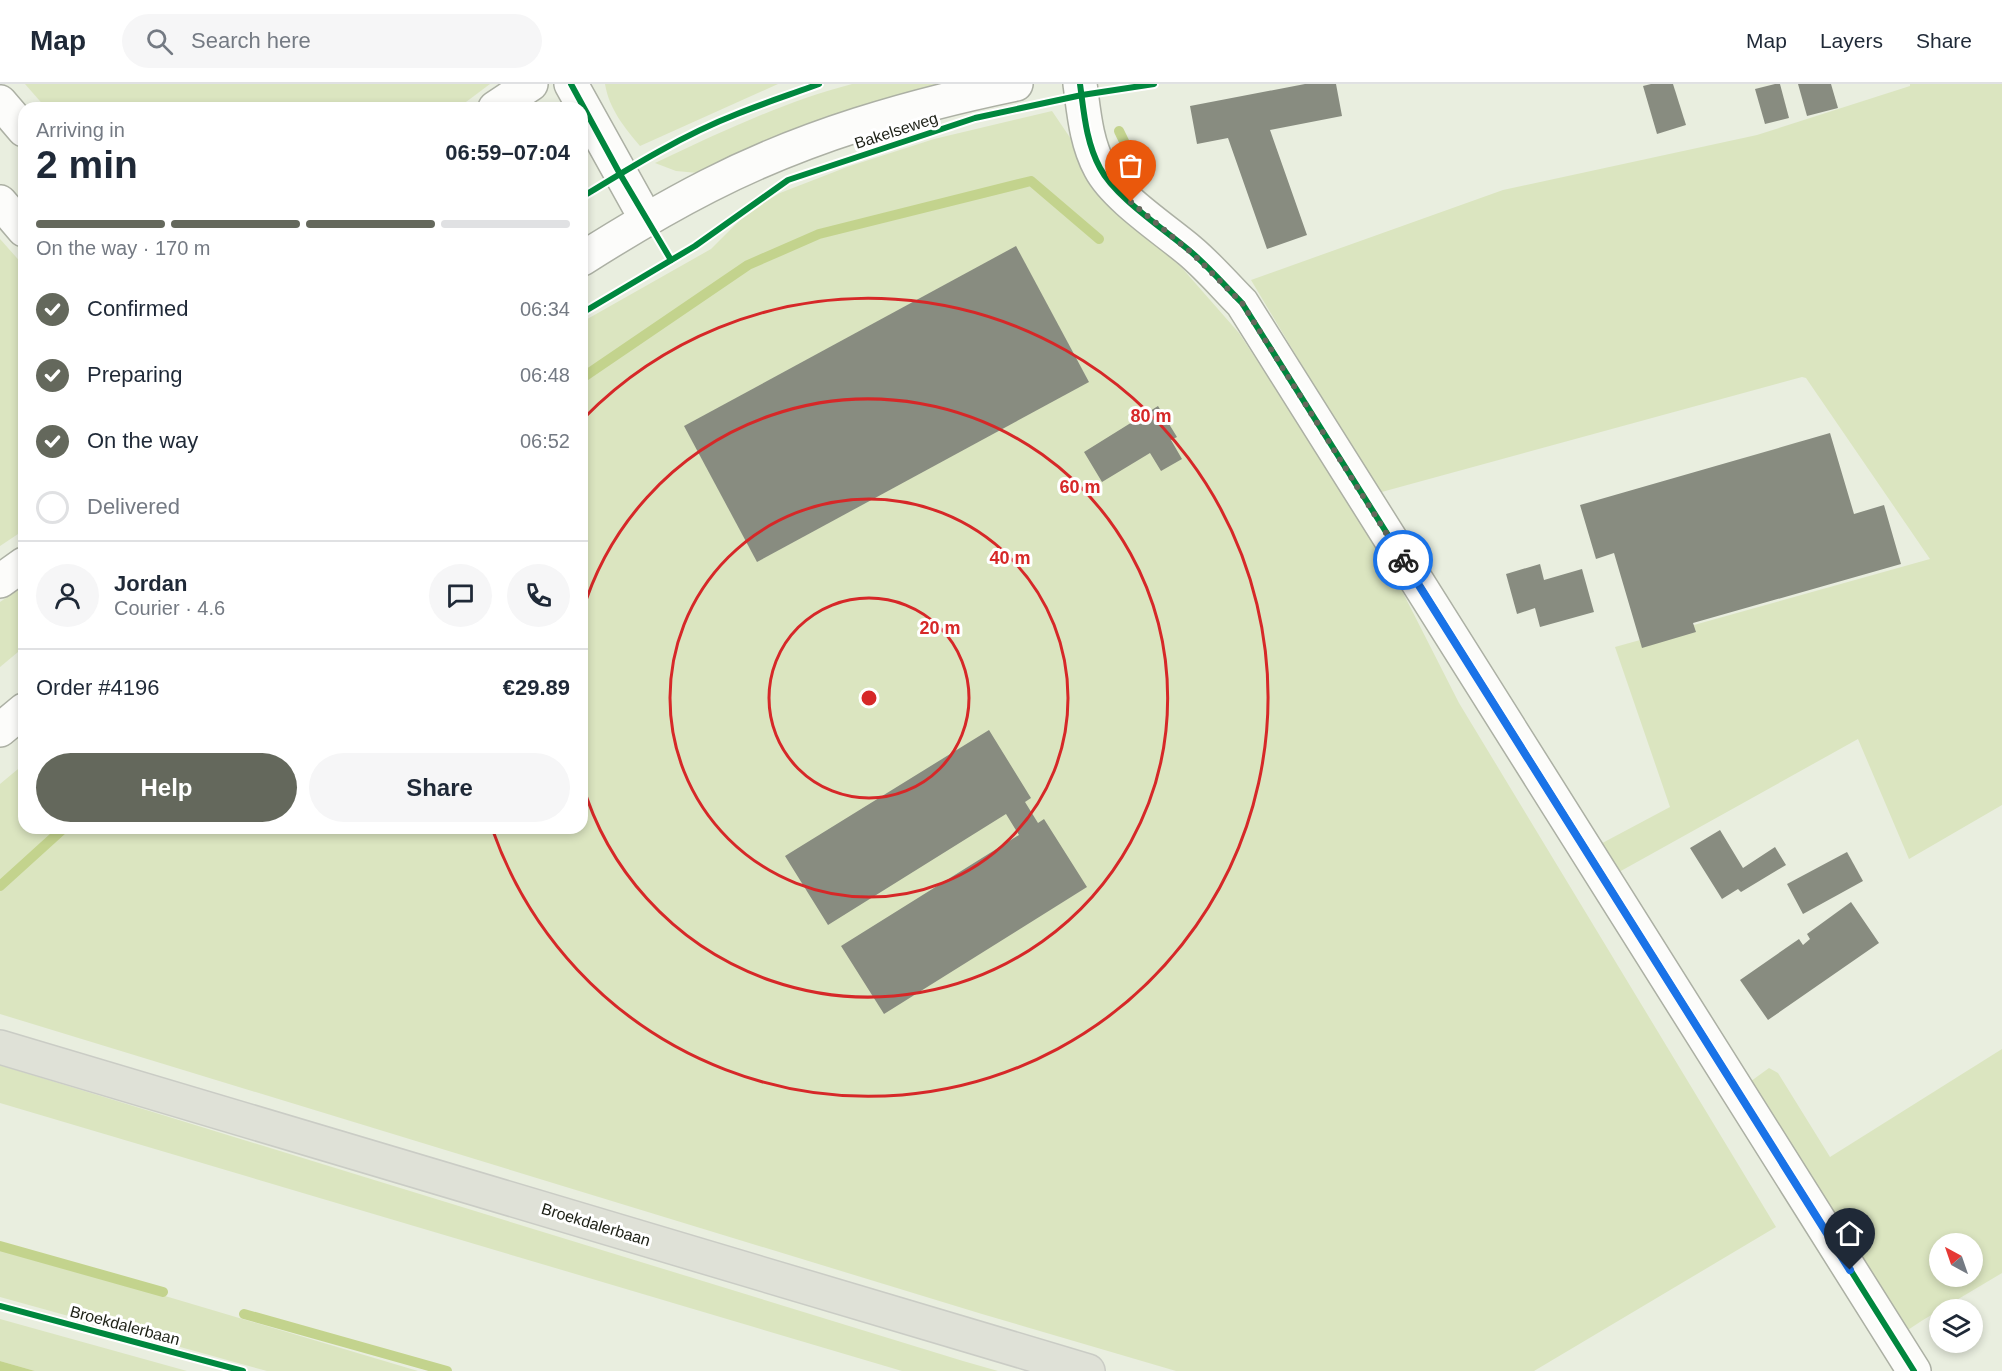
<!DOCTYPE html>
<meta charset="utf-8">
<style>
body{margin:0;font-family:Arial,sans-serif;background:#f6f6f7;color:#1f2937;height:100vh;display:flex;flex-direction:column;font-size:22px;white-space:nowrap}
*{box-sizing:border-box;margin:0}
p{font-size:20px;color:#747a83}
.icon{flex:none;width:33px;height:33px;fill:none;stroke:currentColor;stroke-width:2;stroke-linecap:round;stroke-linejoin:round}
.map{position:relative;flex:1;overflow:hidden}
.sheet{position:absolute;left:18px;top:18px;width:570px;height:732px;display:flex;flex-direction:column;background:#fff;border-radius:18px;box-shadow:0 3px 9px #0003}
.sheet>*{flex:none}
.needle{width:39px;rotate:320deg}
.fabs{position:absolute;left:1929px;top:1149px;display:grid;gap:12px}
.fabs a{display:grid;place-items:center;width:54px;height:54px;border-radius:50%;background:#fff;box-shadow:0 3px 9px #0003;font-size:30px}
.pin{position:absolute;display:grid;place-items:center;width:51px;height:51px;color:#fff;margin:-62px -26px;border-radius:50% 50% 50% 0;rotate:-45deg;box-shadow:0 0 6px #0007}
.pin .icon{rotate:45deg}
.courier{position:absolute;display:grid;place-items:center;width:60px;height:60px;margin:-30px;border:4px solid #1a73e8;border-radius:50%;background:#fff;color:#222;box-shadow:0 2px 8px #0007}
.head em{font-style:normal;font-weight:800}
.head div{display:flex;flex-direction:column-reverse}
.head{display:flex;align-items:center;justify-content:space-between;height:102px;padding:0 18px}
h1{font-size:39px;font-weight:800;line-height:45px}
.bar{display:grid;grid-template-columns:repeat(4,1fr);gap:9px 6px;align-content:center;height:72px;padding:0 18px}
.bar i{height:8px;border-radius:4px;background:#e0e1e3}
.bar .current{background:#64685c}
.bar p{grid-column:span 4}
.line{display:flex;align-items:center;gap:15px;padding:0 18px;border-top:2px solid #e0e1e3}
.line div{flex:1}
.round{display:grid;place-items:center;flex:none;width:63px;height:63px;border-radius:32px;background:#f6f6f7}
ol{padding:0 18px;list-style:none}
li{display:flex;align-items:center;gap:18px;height:66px}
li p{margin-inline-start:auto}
li .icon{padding:6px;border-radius:50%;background:#64685c;color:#fff;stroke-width:4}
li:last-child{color:#747a83}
li i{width:33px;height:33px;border:3px solid #e0e1e3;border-radius:50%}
.button{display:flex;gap:12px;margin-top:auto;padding:12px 18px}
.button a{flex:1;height:69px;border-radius:36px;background:#64685c;color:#fff;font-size:24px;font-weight:800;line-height:69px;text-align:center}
.button a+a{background:#f6f6f7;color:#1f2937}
header{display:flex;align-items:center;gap:36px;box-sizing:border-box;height:84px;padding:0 30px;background:#fff;border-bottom:2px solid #e0e1e3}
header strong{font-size:28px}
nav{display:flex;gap:33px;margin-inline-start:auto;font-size:21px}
.search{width:420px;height:54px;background:#f6f6f7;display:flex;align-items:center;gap:15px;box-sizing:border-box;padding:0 21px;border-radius:33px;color:#747a83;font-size:22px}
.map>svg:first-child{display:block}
.green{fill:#dbe5c0;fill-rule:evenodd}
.water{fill:#c3d38d}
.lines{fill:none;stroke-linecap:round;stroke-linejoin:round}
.stream{stroke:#c3d38d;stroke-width:10}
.building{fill:#888c80}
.minor-casing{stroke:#acb0a4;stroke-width:36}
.major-casing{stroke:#caccc5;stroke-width:36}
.minor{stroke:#fcfcfa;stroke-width:33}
.major{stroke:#dfe1d7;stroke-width:33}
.cycleway-casing{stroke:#fff;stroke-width:10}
.cycleway{stroke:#00873e;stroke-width:6}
.done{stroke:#64685c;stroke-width:6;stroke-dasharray:0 10.8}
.route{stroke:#1a73e8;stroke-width:8}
.ring{fill:none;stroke:#d62828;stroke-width:3}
.labels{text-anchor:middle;stroke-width:6;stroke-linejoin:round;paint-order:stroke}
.street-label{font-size:16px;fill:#1d2016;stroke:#fff}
.centre{fill:#d62828;stroke:#fff;stroke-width:3}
.ring-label{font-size:18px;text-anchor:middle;font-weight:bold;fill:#d62828;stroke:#fff;stroke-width:6;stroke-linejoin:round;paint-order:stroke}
</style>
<header>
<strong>Map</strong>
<div class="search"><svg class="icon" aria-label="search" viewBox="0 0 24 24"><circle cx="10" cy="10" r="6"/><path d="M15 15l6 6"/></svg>Search here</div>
<nav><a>Map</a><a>Layers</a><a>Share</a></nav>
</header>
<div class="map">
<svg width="2002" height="1287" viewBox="0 0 2002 1287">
<rect width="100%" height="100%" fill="#e9eedf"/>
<g class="green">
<path d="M25 0H490L458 24H46Z"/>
<path d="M605 0H778L640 62C625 44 609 25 605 0Z"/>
<path d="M852 0H939L881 16 822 36 698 89 676 87 655 79C719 49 783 18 852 0Z"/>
<path d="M1910 0H2002V721L1909 775 1858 655 1610 793 1593 764 1670 723 1615 563 1930 475 1806 294 1802 293 1378 409 1251 196 1503 106 1757 51 1910 2Z"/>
<path d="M1052 27 1071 55 1081 82 1093 106 1182 184 1239 249 1320 373 1401 505 1459 619 1776 1143 1534 1287H1176L982 1230 0 930V700L24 680V744H582V238L711 165 750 126 780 109 847 83 934 55Z"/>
<path d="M0 155 24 182V446L0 462Z"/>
<path d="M24 502V563L0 583V518Z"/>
<path d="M2002 965V1189L1923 1236 1891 1257 1747 1000 1769 984 1778 989 1830 1073ZM1940 1160H1972V1192H1940Z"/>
<path d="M0 981 963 1277 998 1287H902L0 1019Z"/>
<path d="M0 1163 418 1287H267L0 1213Z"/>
<path d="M0 1235 187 1287H35L0 1277Z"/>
</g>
<path class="water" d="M0 1277 35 1287H0Z"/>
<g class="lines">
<g class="stream">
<path d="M1119 47 1137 84"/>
<path d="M582 294 748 181 819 150 1031 97 1099 155"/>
<path d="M0 802 64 744"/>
<path d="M0 1162 163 1208"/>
<path d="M244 1230 447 1287"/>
</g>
</g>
<g class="building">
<path d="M1305 0H1336L1342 32 1270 46 1307 151 1267 165 1228 54 1197 60 1190 22Z"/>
<path d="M1651 0H1673L1686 41 1657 50 1643 2Z"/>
<path d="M1775 0H1780L1789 34 1765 40 1755 5Z"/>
<path d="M1798 0H1831L1838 24 1807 32Z"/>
<path d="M1016 162 1089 298 757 478 684 342Z"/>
<path d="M1158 322 1177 353 1171 356 1182 375 1161 387 1150 369 1102 398 1084 368Z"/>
<path d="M1830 349 1854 430 1884 421 1901 480 1693 539 1696 548 1642 564 1614 469 1596 475 1580 421Z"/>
<path d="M1540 480 1544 496 1582 485 1594 528 1540 543 1535 524 1517 530 1506 490Z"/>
<path d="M989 646 1031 714 1025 718 1038 739 1044 735 1087 803 884 930 841 862 1019 751 1006 730 828 841 785 772Z"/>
<path d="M1720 746 1743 784 1775 763 1786 781 1741 808 1738 805 1722 815 1690 764Z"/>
<path d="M1847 768 1863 797 1803 830 1787 800Z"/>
<path d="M1851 818 1879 859 1768 936 1740 896 1799 855 1803 861 1810 855 1807 850Z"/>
</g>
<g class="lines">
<g class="minor-casing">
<g id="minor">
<path d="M571 0 646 135"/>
<path d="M1080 0C1084 29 1086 58 1100 84 1115 113 1164 145 1190 167 1209 183 1225 202 1242 219L1914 1287"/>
<path d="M0 18 24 46"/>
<path d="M495 24 531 0"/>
<path d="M0 118 24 146"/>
<path d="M582 175C623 149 665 124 708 102 805 52 910 22 1016 0"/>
<path d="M0 497 24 480"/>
<path d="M0 646 24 626"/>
</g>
</g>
<g class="major-casing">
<path id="major" d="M0 963 1088 1287"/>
</g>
<use href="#minor" class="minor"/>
<use href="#major" class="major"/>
<g class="cycleway-casing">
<g id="cycleway">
<path d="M571 0 620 90 671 176"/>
<path d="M1080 0C1084 29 1086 58 1100 84 1115 113 1164 145 1190 167 1209 183 1225 202 1242 219L1914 1287"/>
<path d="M582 113C631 83 683 51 737 30 764 19 792 10 819 0"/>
<path d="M582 229 695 162 788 96 975 34 1082 11 1154 0"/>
<path d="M0 1222 243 1287"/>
</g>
</g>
<use href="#cycleway" class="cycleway"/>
</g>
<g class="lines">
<path class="done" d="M1131 118 1193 170 1242 219 1403 476"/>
<path class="route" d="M1403 476 1850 1186"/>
</g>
<g class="ring">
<circle cx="869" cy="614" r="100"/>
<circle cx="869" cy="614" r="199"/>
<path d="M582 529A299 299 0 1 1 582 699"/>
<path d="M584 334A399 399 0 1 1 493 747"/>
</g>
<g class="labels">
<g class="street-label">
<text transform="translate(896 46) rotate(-18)" y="6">Bakelseweg</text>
<text transform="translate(596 1140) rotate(17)" y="6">Broekdalerbaan</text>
<text transform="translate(125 1241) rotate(15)" y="6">Broekdalerbaan</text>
</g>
</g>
<circle cx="869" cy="614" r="9" class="centre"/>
<g class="ring-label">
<text x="1151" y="338">80 m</text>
<text x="1080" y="409">60 m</text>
<text x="1010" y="480">40 m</text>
<text x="940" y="550">20 m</text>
</g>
</svg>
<div class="fabs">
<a><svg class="needle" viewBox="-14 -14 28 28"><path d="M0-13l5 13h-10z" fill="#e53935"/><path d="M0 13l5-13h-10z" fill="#747a83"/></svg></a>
<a><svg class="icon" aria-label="layers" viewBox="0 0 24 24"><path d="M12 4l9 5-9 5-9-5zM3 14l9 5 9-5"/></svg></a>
</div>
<div class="pin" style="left:1131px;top:118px;background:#ea580c"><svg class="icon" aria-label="bag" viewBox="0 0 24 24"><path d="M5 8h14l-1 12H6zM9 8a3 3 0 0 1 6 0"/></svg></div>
<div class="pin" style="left:1850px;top:1186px;background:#1f2937"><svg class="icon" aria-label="home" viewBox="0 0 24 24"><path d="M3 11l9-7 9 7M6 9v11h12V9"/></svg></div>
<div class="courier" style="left:1403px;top:476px"><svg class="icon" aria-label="bike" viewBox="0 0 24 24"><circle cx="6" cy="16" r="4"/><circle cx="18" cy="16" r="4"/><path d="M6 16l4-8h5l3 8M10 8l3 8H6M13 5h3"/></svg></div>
<section class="sheet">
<div class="head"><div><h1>2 min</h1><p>Arriving in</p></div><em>06:59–07:04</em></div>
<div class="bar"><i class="current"></i><i class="current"></i><i class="current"></i><i></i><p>On the way · 170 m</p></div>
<ol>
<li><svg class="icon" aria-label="check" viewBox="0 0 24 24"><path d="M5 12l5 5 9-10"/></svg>Confirmed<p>06:34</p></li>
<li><svg class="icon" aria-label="check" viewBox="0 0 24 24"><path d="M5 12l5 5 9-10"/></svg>Preparing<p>06:48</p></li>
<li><svg class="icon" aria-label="check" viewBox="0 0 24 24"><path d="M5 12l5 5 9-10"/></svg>On the way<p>06:52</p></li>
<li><i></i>Delivered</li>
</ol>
<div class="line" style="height:108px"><a class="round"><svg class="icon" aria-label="person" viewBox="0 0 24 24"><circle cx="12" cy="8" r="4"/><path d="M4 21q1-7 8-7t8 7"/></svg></a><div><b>Jordan</b><p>Courier · 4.6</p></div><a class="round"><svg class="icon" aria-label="chat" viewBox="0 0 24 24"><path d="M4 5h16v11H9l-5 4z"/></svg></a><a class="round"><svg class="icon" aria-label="phone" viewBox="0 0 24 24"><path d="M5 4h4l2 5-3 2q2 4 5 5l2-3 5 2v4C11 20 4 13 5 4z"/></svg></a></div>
<div class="line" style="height:78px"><div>Order #4196</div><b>€29.89</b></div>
<div class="button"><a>Help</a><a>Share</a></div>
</section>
</div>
